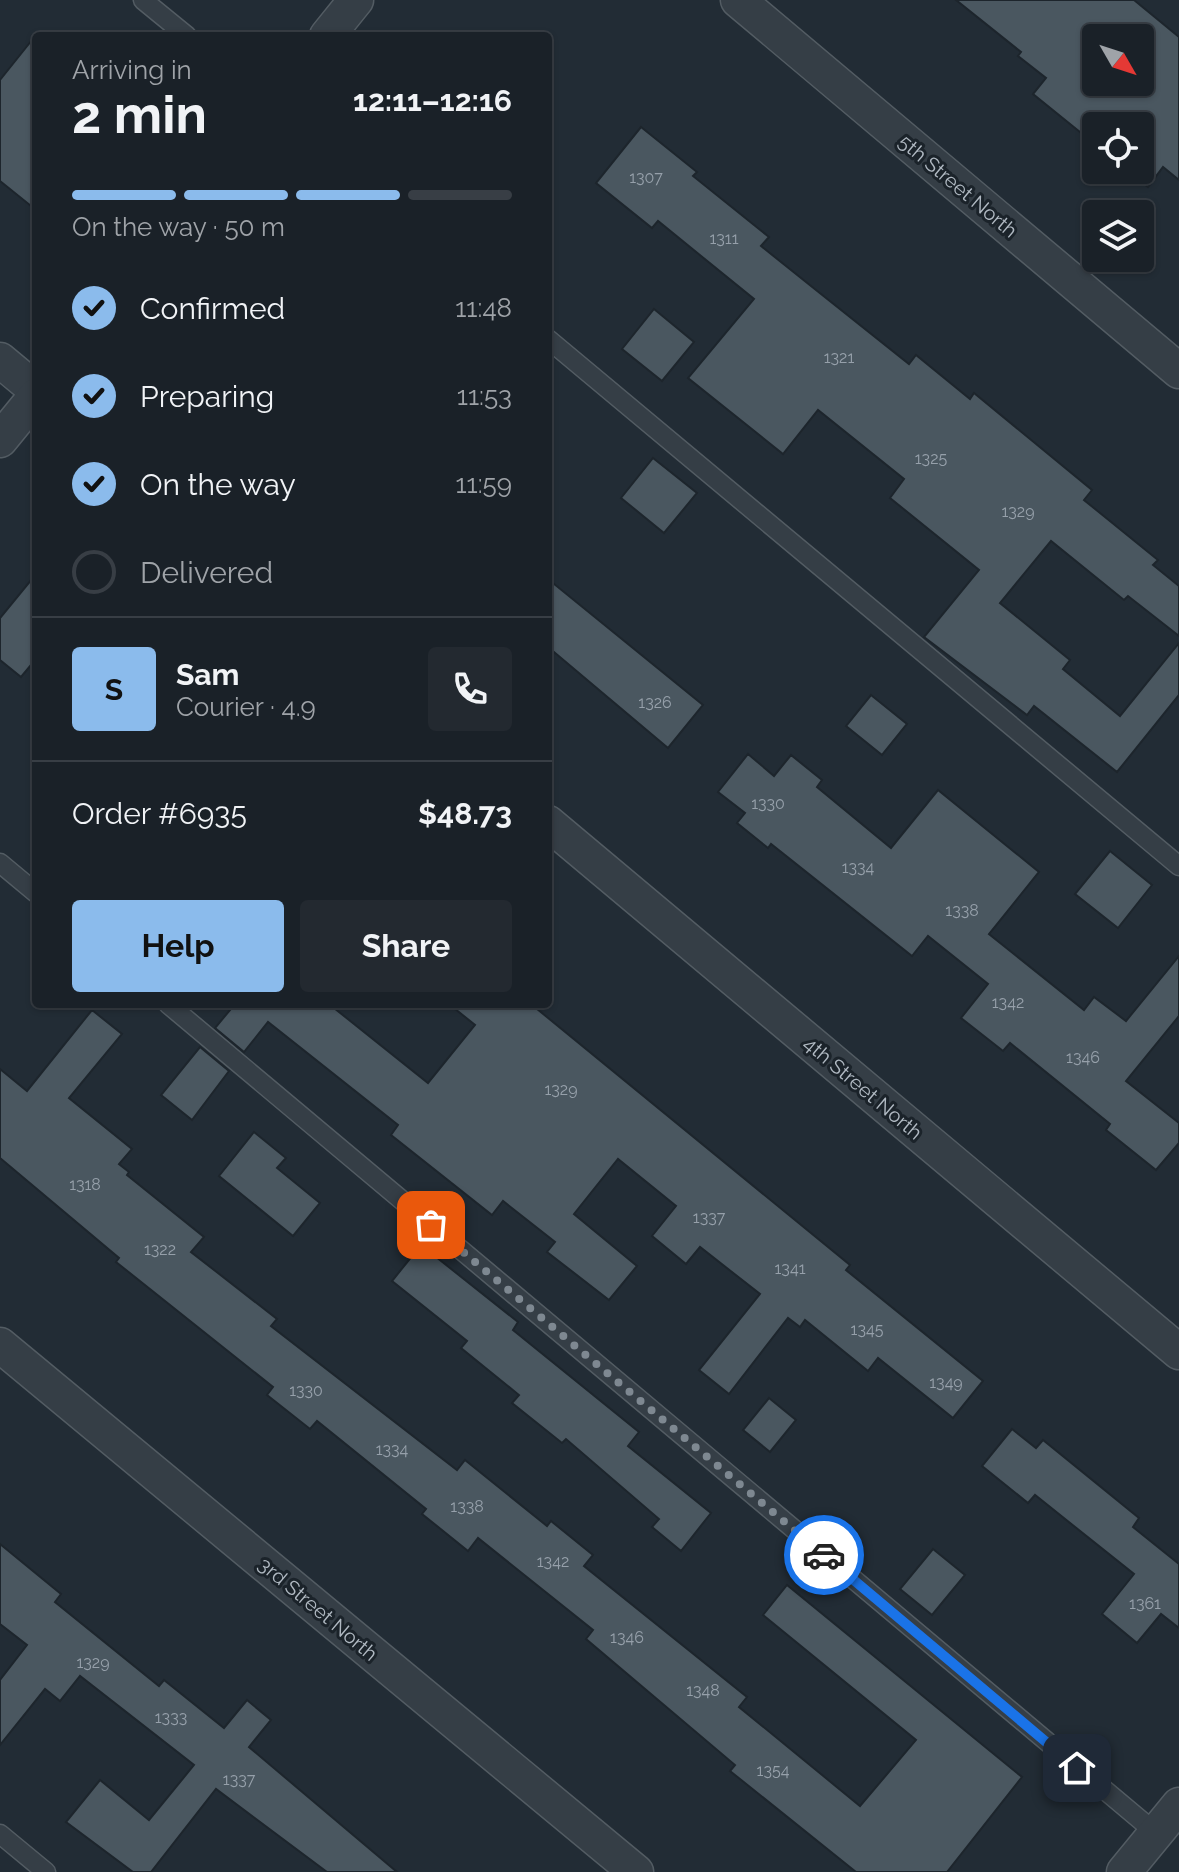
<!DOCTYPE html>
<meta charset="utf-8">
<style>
body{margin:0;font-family:Raleway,sans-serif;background:#232930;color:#f1f3f6;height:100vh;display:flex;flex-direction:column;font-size:30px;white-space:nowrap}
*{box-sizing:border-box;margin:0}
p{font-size:26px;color:#9fa3a8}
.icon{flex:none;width:44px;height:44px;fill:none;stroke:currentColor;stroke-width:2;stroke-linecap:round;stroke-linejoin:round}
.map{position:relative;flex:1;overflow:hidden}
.drawer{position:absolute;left:32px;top:32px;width:520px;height:976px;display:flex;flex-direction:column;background:#1a2128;border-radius:8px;box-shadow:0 2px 6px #0004,0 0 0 2px #383e45}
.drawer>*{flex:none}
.needle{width:52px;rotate:129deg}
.tools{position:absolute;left:1082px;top:24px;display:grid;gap:16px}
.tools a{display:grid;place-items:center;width:72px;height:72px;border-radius:8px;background:#1a2128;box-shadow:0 2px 6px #0004,0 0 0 2px #383e45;font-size:40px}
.pin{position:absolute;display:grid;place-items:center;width:68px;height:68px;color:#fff;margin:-34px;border-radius:16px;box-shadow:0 4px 12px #0006}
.courier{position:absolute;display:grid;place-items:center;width:80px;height:80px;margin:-40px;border:6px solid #1a73e8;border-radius:50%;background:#fff;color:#222;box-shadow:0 2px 10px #0007}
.head em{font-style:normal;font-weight:700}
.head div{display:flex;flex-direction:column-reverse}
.head{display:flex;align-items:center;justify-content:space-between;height:136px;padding:0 40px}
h1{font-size:52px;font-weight:700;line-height:60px}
.bar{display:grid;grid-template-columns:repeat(4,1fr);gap:12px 8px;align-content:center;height:96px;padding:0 40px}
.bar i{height:10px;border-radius:6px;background:#383e45}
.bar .on{background:#8bbbec}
.bar p{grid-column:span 4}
.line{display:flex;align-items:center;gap:20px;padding:0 40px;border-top:2px solid #383e45}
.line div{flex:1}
.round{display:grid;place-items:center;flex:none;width:84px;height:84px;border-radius:8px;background:#232930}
ol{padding:0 40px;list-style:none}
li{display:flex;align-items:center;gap:24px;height:88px}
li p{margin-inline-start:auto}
li .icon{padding:8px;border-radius:50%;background:#8bbbec;color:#111;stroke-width:4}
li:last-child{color:#9fa3a8}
li i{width:44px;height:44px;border:4px solid #383e45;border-radius:50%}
.action{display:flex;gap:16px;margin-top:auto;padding:16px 40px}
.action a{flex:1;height:92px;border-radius:8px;background:#8bbbec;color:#111;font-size:32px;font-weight:700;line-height:92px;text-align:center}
.action a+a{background:#232930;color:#f1f3f6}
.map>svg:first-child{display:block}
.building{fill:#4a5760;stroke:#1d252c;stroke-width:2;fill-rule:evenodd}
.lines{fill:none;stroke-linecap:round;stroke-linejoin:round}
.service-casing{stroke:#535c63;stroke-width:21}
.minor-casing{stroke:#535c63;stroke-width:37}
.service{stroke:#353e46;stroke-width:18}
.minor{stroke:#353e46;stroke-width:34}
.done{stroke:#7e8891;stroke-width:8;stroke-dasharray:0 14.4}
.route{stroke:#1a73e8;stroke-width:10}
.labels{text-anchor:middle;stroke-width:6;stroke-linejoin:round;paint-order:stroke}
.number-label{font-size:16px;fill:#96a0aa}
.street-label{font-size:20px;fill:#b0b9c2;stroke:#1b232a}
</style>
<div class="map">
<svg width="1179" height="1872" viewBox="0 0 1179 1872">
<rect width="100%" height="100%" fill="#222c35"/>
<g class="building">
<path d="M956 0H1134L1179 37V180L1163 167 1148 187 1127 170H1140V126H1096V145L1033 94 1046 78 1018 56 1021 52ZM1096 38H1140V82H1096Z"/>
<path d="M36 35V210L0 181V80Z"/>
<path d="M641 127 697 172 693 176 769 237 761 246 821 294 909 364 916 355 970 399 974 393 1092 490 1084 500 1158 560 1153 565 1179 586V636L1128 596 1124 600 1051 541 1000 603 1070 660 1063 669 1120 716 1179 643V695L1117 772 1034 706 1027 715 924 637 979 570 890 498 904 479 818 410 783 454 688 378 754 299 658 221 652 228 596 183Z"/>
<path d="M654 309 694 342 662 381 622 349Z"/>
<path d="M653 458 697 493 664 533 621 498Z"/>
<path d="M36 574V659L21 677 0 660V618Z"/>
<path d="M548 579 703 705 668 748 548 647Z"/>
<path d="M871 695 907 724 882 755 846 726Z"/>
<path d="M748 754 774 776 791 755 822 780 817 787 891 848 938 790 1039 872 989 934 1084 1010 1094 997 1126 1021 1179 956V1016L1126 1081 1179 1123V1143L1156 1170 1106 1130 1110 1124 1010 1043 1003 1051 961 1018 988 984 928 936 912 956 771 844 768 848 737 823 745 813 718 792Z"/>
<path d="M1110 851 1152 885 1118 928 1075 894Z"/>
<path d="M235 1004H329L428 1083 475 1025 449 1004H531L850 1265 846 1270 983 1381 953 1418 878 1358 868 1371 805 1320 800 1327 788 1318 729 1394 699 1370 760 1294 700 1247 686 1264 652 1236 676 1206 618 1159 574 1214 637 1266 609 1300 547 1252 555 1242 503 1201 492 1215 391 1135 398 1125 268 1022 244 1052 215 1028Z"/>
<path d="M92 1010 122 1034 69 1098 132 1149 119 1164 129 1172 127 1175 204 1237 191 1252 277 1319 271 1326 457 1470 465 1460 547 1526 551 1521 593 1555 584 1566 747 1697 739 1707 860 1806 916 1740 763 1615 787 1585 1022 1777 947 1872H856L730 1771 735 1765 586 1639 593 1630 478 1538 468 1551 422 1514 426 1509 317 1421 310 1429 267 1395 273 1387 116 1262 119 1258 0 1158V1069L27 1091Z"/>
<path d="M200 1047 229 1071 192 1120 161 1095Z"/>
<path d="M254 1132 286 1158 277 1168 320 1203 293 1236 219 1176Z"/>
<path d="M421 1245 518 1322 513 1330 639 1432 628 1446 711 1513 681 1551 652 1527 659 1519 566 1439 562 1443 512 1403 519 1395 461 1348 467 1341 392 1281Z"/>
<path d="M769 1398 796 1420 770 1452 743 1430Z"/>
<path d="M1012 1429 1036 1448 1043 1440 1139 1518 1133 1527 1179 1564V1628L1161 1614 1137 1643 1102 1614 1134 1574 1035 1495 1028 1503 982 1466Z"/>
<path d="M0 1544 61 1594 55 1602 159 1686 164 1680 224 1728 247 1700 271 1720 249 1747 397 1872H327L216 1789 151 1872H133L66 1822 100 1780 149 1820 194 1765 80 1676 60 1701 45 1689 0 1745V1680L27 1645 0 1624Z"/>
<path d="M933 1549 965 1575 932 1615 900 1589Z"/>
</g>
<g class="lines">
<g class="service-casing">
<g id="service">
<path d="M143 0 187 36"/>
<path d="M548 339 1179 866"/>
<path d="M0 863 36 893"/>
<path d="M168 1004 1156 1833"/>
<path d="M0 1834 46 1872"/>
</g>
</g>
<g class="minor-casing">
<g id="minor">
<path d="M738 0 1179 371"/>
<path d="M327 36 356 0"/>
<path d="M0 360 36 390"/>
<path d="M0 440 36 396"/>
<path d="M548 823 1179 1352"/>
<path d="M0 1345 636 1872"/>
<path d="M1124 1872 1179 1805"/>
</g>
</g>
<use href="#service" class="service"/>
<use href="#minor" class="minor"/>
</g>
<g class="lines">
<path class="done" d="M431 1225 824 1555"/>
<path class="route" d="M824 1555 1077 1768"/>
</g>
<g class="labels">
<g class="number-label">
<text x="646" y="183">1307</text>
<text x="724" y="244">1311</text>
<text x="839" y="363">1321</text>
<text x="931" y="464">1325</text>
<text x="1018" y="517">1329</text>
<text x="655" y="708">1326</text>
<text x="768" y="809">1330</text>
<text x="858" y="873">1334</text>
<text x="962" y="916">1338</text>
<text x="1008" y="1008">1342</text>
<text x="1083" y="1063">1346</text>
<text x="561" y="1095">1329</text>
<text x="85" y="1190">1318</text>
<text x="709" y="1223">1337</text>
<text x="160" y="1255">1322</text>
<text x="790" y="1274">1341</text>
<text x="867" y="1335">1345</text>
<text x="946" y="1388">1349</text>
<text x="306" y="1396">1330</text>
<text x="392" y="1455">1334</text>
<text x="467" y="1512">1338</text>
<text x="553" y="1567">1342</text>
<text x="1145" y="1609">1361</text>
<text x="627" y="1643">1346</text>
<text x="93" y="1668">1329</text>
<text x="703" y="1696">1348</text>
<text x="171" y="1723">1333</text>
<text x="773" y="1776">1354</text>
<text x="239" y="1785">1337</text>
</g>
<g class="street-label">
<text transform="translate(958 186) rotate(40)" y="7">5th Street North</text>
<text transform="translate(863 1088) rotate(40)" y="7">4th Street North</text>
<text transform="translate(318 1609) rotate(40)" y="7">3rd Street North</text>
</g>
</g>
</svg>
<div class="tools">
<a><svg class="needle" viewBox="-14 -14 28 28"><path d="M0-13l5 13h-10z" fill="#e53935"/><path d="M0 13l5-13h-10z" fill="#9fa3a8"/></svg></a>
<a><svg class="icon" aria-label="locate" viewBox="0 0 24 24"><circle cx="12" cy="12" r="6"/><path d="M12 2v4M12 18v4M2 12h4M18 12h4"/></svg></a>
<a><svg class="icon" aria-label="layers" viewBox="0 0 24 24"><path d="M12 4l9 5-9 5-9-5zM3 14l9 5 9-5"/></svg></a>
</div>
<div class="pin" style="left:431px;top:1225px;background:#ea580c"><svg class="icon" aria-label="bag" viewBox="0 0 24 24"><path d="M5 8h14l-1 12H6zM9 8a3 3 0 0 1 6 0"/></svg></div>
<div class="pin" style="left:1077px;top:1768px;background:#1f2937"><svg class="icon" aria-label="home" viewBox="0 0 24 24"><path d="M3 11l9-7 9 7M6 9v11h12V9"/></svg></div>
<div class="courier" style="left:824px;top:1555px"><svg class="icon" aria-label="car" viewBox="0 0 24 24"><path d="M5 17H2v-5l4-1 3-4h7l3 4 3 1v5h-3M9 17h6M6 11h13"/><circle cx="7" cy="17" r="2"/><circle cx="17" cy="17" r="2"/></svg></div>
<section class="drawer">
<div class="head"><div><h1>2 min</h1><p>Arriving in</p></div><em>12:11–12:16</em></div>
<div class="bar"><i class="on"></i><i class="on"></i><i class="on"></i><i></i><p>On the way · 50 m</p></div>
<ol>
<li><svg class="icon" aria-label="check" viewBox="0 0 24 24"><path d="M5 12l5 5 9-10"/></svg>Confirmed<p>11:48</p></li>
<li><svg class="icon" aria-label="check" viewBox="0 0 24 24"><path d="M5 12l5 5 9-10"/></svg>Preparing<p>11:53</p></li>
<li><svg class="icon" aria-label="check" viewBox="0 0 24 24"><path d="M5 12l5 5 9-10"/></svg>On the way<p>11:59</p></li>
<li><i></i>Delivered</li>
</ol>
<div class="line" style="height:144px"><b class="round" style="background:#8bbbec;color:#111">S</b><div><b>Sam</b><p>Courier · 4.9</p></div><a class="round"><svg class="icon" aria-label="phone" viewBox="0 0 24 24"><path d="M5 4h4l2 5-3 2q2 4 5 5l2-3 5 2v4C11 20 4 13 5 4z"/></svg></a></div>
<div class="line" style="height:104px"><div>Order #6935</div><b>$48.73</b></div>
<div class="action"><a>Help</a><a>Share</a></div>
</section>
</div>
